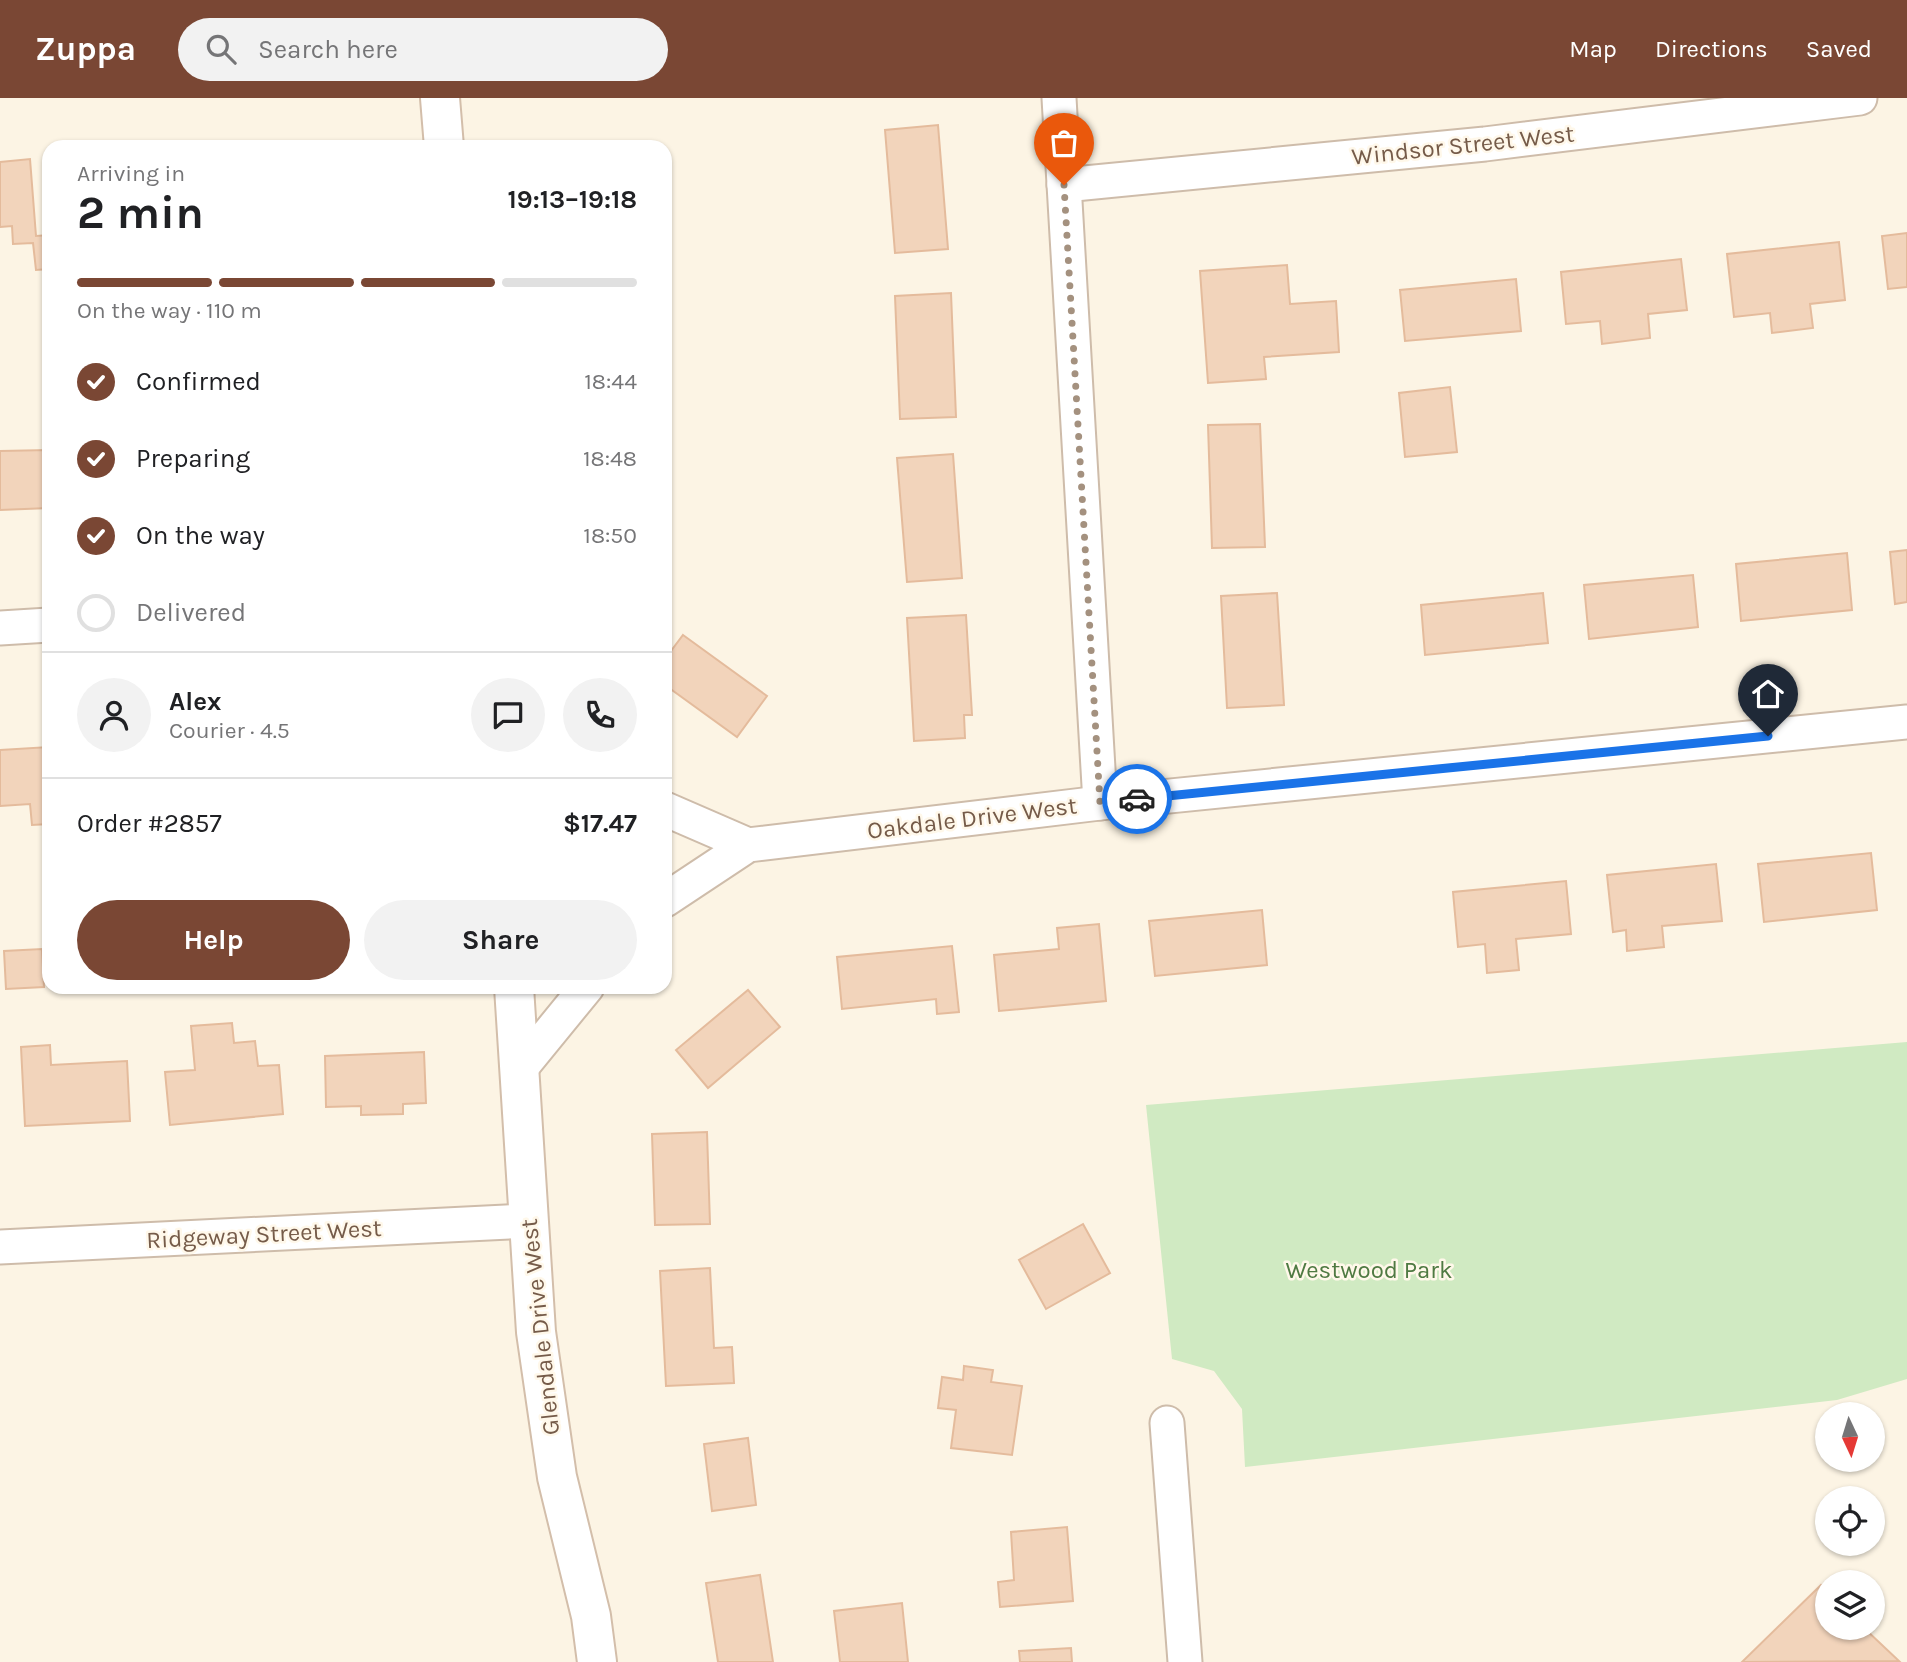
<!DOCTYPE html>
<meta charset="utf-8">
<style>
body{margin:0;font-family:Karla,sans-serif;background:#f2f2f2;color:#202124;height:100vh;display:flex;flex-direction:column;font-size:26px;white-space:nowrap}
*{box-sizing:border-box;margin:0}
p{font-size:23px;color:#757577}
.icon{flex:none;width:38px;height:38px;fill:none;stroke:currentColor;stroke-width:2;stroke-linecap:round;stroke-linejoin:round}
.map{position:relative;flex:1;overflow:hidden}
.panel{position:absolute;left:42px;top:42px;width:630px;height:854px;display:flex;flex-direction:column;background:#fff;border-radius:21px;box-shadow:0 2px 5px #0004}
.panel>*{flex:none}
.needle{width:46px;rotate:176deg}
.tools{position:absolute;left:1815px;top:1304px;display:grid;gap:14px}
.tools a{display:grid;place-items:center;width:70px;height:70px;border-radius:50%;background:#fff;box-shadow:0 2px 5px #0004;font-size:35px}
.pin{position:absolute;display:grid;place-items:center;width:60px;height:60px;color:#fff;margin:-72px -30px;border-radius:50% 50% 50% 0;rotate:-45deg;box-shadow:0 0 7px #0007}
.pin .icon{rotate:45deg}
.courier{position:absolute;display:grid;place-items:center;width:70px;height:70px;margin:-35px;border:5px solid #1a73e8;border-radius:50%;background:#fff;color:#222;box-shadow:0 2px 9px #0007}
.overview em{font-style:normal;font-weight:700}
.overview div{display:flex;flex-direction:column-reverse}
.overview{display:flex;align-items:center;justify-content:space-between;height:119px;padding:0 35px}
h1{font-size:46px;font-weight:700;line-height:52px}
.bar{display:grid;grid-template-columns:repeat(4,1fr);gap:10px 7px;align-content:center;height:84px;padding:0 35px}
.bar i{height:9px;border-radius:5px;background:#e0e0e0}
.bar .active{background:#7a4734}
.bar p{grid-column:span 4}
.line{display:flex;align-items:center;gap:18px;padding:0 35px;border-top:2px solid #e0e0e0}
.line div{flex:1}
.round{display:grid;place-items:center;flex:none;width:74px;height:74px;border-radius:37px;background:#f2f2f2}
ol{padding:0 35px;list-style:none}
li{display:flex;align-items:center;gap:21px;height:77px}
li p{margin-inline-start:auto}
li .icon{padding:7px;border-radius:50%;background:#7a4734;color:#fff;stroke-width:4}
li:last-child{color:#757577}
li i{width:38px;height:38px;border:4px solid #e0e0e0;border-radius:50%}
.action{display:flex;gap:14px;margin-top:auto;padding:14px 35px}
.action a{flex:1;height:80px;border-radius:42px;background:#7a4734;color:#fff;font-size:28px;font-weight:700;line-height:80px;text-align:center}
.action a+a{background:#f2f2f2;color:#202124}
header{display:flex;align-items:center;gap:42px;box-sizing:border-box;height:98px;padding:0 35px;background:#7a4734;color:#fff}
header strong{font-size:33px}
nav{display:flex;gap:38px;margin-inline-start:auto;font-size:24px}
.search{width:490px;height:63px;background:#f2f2f2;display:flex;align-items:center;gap:18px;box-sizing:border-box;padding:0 24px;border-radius:38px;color:#757577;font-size:26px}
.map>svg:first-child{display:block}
.green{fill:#d0eac2}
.building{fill:#f2d4bb;stroke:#e4bb9c;stroke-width:2}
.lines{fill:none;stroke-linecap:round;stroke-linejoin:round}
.street-casing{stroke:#cebcaa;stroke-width:37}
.secondary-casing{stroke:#d3beaa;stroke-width:42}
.street{stroke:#fff;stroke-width:33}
.secondary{stroke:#fff;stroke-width:38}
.done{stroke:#a4917f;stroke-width:7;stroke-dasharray:0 12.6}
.route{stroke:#1a73e8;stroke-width:9}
.labels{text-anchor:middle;stroke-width:5;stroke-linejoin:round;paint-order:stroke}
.street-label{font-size:24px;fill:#755b49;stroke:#fff8ea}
.park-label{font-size:24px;fill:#4f7a42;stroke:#fff8ea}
</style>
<header>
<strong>Zuppa</strong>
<div class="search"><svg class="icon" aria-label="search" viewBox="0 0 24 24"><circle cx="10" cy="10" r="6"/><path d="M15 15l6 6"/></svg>Search here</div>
<nav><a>Map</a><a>Directions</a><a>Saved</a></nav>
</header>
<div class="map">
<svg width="1907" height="1564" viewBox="0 0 1907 1564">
<rect width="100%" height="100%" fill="#fcf4e4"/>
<path class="green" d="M1907 944V1281L1837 1302 1245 1369 1242 1311 1214 1273 1172 1261 1146 1007Z"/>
<g class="building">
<path d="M938 27 948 151 895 155 885 32Z"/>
<path d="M360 44V49H271Z"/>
<path d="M30 61 36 138 49 137V171L36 172 33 145 13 146 12 128 0 129V64Z"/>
<path d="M1907 135V189L1888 191 1882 138Z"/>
<path d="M1839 144 1845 202 1810 206 1813 230 1772 235 1770 215 1734 219 1727 156Z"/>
<path d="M1681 161 1687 212 1648 216 1650 240 1602 246 1600 223 1566 226 1561 174Z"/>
<path d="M1287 167 1290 206 1336 203 1339 254 1264 259 1266 281 1208 285 1200 173Z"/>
<path d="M1516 181 1521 233 1405 243 1400 192Z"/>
<path d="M951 195 956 319 900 321 895 198Z"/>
<path d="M1450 289 1457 354 1405 359 1399 295Z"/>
<path d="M1260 326 1265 449 1212 450 1208 327Z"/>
<path d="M49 352V410L0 412V353Z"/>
<path d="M953 356 962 480 907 484 897 360Z"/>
<path d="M1907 452V504L1895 506 1890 454Z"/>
<path d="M1847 455 1852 512 1741 523 1736 466Z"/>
<path d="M1693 477 1698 529 1589 541 1584 487Z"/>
<path d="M1277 495 1284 607 1227 610 1221 498Z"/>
<path d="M1543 495 1548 545 1425 557 1421 507Z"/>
<path d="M966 517 972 617H964L965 640 914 643 907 520Z"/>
<path d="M683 537 767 598 737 639 665 587V561Z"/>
<path d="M49 649V726L32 727 30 706 0 708V652Z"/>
<path d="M1871 755 1877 812 1764 824 1758 766Z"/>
<path d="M1716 766 1722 823 1662 828 1664 849 1627 853 1626 832 1613 834 1607 777Z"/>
<path d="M1566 783 1571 836 1516 841 1519 872 1487 875 1485 846 1458 849 1453 794Z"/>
<path d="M1262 812 1267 867 1155 878 1149 823Z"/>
<path d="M1099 826 1106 903 999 913 994 857 1059 851 1057 830Z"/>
<path d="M952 848 959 914 937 916 936 901 842 911 837 859Z"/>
<path d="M42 851 44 889 6 891 4 853Z"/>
<path d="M748 892 780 929 708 990 676 952Z"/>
<path d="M232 925 234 945 255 943 258 968 279 967 283 1016 170 1027 165 974 195 972 191 928Z"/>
<path d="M50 947 51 967 127 963 130 1023 25 1028 21 949Z"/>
<path d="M424 954 426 1005 403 1006V1016L361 1017V1008L326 1009 325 958Z"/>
<path d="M707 1034 710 1126 655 1127 652 1036Z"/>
<path d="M1083 1126 1110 1175 1046 1211 1019 1162Z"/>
<path d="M710 1170 714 1250 732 1249 734 1285 666 1288 660 1173Z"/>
<path d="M964 1268 993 1272 991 1284 1022 1288 1012 1357 951 1350 956 1312 938 1310 942 1279 963 1282Z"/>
<path d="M748 1340 756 1407 712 1413 704 1346Z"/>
<path d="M1067 1429 1073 1503 1000 1509 998 1484 1014 1482 1011 1434Z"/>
<path d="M760 1477 773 1564H718L706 1485Z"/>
<path d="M1821 1487 1827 1493V1530H1864L1899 1563 1742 1564Z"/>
<path d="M902 1505 908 1564H840L834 1513Z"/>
<path d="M1071 1550 1072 1564H1020L1019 1553Z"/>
</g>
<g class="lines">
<g class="street-casing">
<g id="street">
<path d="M1059 0 1100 705"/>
<path d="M1064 87 1485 46 1860 0"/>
<path d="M0 530 49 527"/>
<path d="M665 711 748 747"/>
<path d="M665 802 748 747 1100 705 1907 624"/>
<path d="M520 971 587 889"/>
<path d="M0 1149 528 1123"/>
<path d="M1167 1325 1185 1564"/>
</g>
</g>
<g class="secondary-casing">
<g id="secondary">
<path d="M440 0 444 49"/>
<path d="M514 889 536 1234 557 1379 591 1518 597 1564"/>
</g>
</g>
<use href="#street" class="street"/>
<use href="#secondary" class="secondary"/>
</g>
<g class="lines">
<path class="done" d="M1064 87 1100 705 1137 701"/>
<path class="route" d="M1137 701 1768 638"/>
</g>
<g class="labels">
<g class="street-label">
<text transform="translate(1463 47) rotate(-6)" y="8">Windsor Street West</text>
<text transform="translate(972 720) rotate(-7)" y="8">Oakdale Drive West</text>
<text transform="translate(264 1136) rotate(-3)" y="8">Ridgeway Street West</text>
<text transform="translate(540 1229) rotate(-96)" y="8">Glendale Drive West</text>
</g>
<g class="park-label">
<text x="1369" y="1180">Westwood Park</text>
</g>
</g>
</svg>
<div class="tools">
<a><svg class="needle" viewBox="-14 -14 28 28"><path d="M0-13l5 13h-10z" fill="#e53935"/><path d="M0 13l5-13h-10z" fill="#757577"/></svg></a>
<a><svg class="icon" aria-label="locate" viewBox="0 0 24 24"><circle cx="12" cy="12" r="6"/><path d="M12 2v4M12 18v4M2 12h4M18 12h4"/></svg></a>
<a><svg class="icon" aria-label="layers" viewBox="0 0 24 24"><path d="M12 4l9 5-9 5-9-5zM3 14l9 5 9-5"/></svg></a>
</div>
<div class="pin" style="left:1064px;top:87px;background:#ea580c"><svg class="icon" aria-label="bag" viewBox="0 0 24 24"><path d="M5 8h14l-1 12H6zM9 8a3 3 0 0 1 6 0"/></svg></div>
<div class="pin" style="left:1768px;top:638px;background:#1f2937"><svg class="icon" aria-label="home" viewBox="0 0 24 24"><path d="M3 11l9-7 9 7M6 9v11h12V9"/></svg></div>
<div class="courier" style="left:1137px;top:701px"><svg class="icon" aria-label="car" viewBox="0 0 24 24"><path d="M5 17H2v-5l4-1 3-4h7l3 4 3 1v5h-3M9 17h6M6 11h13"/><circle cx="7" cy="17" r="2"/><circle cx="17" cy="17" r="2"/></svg></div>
<section class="panel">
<div class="overview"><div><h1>2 min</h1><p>Arriving in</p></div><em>19:13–19:18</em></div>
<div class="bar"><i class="active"></i><i class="active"></i><i class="active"></i><i></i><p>On the way · 110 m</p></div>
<ol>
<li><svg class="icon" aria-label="check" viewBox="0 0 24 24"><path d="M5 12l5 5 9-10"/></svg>Confirmed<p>18:44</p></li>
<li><svg class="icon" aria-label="check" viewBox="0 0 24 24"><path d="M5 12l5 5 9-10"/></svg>Preparing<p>18:48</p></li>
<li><svg class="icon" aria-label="check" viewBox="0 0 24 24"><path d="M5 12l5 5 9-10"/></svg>On the way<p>18:50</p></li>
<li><i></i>Delivered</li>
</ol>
<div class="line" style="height:126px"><a class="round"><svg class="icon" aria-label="person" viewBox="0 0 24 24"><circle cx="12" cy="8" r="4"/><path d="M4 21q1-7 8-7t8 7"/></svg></a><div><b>Alex</b><p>Courier · 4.5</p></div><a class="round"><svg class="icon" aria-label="chat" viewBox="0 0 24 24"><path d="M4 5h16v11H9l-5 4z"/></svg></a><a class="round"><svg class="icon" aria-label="phone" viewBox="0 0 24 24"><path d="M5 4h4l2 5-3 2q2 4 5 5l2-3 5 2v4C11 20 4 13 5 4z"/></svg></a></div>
<div class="line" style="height:91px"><div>Order #2857</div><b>$17.47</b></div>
<div class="action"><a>Help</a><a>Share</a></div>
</section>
</div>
